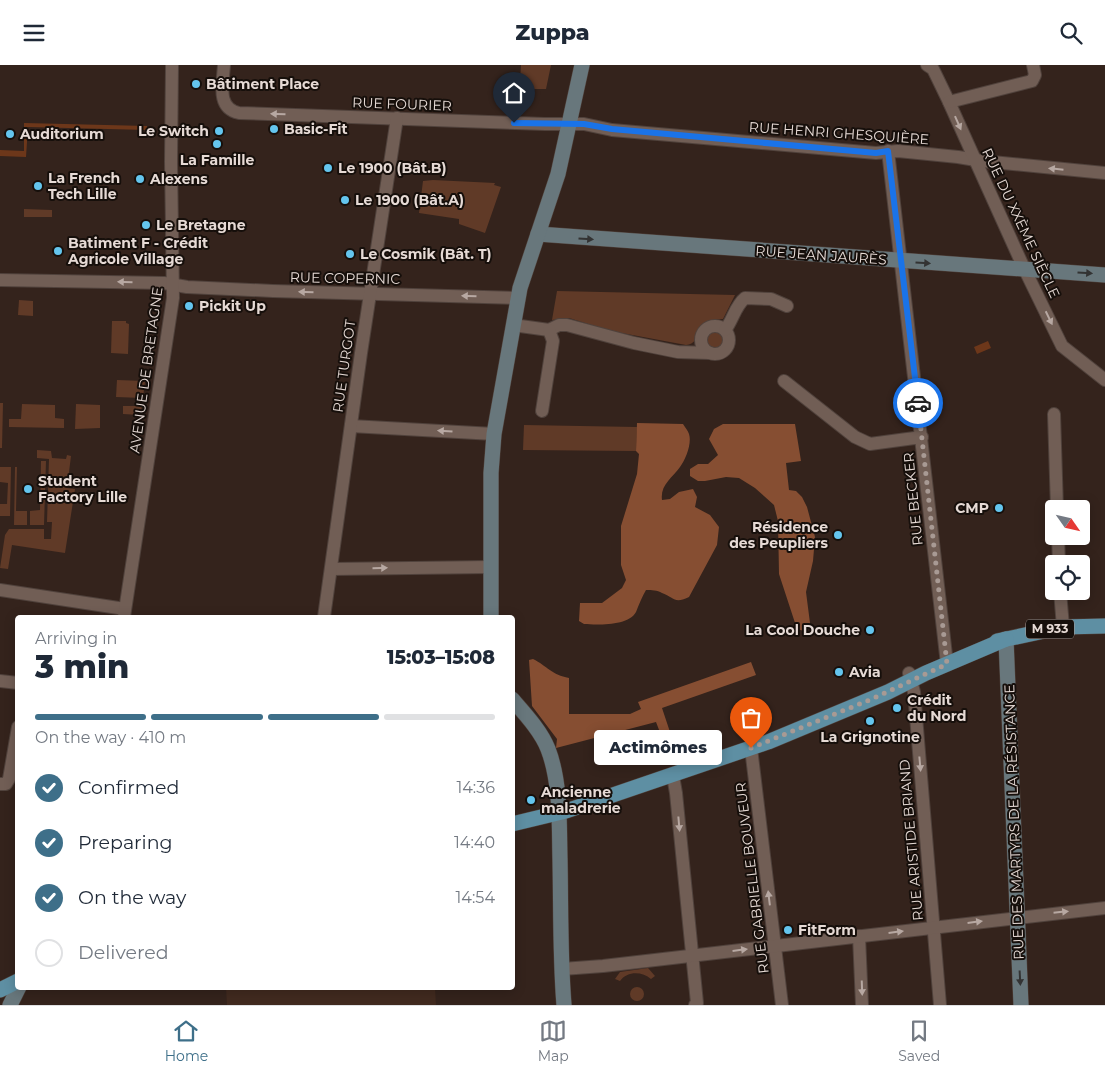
<!DOCTYPE html>
<meta charset="utf-8">
<style>
body{margin:0;font-family:Montserrat,sans-serif;background:#f6f6f7;color:#1f2937;height:100vh;display:flex;flex-direction:column;font-size:19px;white-space:nowrap}
*{box-sizing:border-box;margin:0}
p{font-size:16px;color:#747a83}
.icon{flex:none;width:28px;height:28px;fill:none;stroke:currentColor;stroke-width:2;stroke-linecap:round;stroke-linejoin:round}
.map{position:relative;flex:1;overflow:hidden}
.details{position:absolute;left:15px;top:550px;width:500px;height:375px;display:flex;flex-direction:column;background:#fff;border-radius:5px;box-shadow:0 2px 12px #0003}
.details>*{flex:none}
.needle{width:32px;rotate:124deg}
.fabs{position:absolute;left:1045px;top:435px;display:grid;gap:10px}
.fabs a{display:grid;place-items:center;width:45px;height:45px;border-radius:5px;background:#fff;box-shadow:0 2px 12px #0003;font-size:25px}
.pin{position:absolute;display:grid;place-items:center;width:42px;height:42px;color:#fff;margin:-51px -21px;border-radius:50% 50% 50% 0;rotate:-45deg;box-shadow:0 0 5px #0007}
.pin .icon{rotate:45deg}
.courier{position:absolute;display:grid;place-items:center;width:50px;height:50px;margin:-25px;border:4px solid #1a73e8;border-radius:50%;background:#fff;color:#222;box-shadow:0 1px 6px #0007}
.bubble{position:absolute;height:35px;border-radius:5px;background:#fff;box-shadow:0 2px 12px #0003;font-size:16px;font-weight:800;line-height:35px;text-align:center}
.summary em{font-style:normal;font-weight:800}
.summary div{display:flex;flex-direction:column-reverse}
.summary{display:flex;align-items:center;justify-content:space-between;height:85px;padding:0 20px}
h1{font-size:32px;font-weight:800;line-height:38px}
.bar{display:grid;grid-template-columns:repeat(4,1fr);gap:8px 5px;align-content:center;height:60px;padding:0 20px}
.bar i{height:6px;border-radius:4px;background:#e0e1e3}
.bar .current{background:#3e6f89}
.bar p{grid-column:span 4}
ol{padding:0 20px;list-style:none}
li{display:flex;align-items:center;gap:15px;height:55px}
li p{margin-inline-start:auto}
li .icon{padding:5px;border-radius:50%;background:#3e6f89;color:#fff;stroke-width:4}
li:last-child{color:#747a83}
li i{width:28px;height:28px;border:2px solid #e0e1e3;border-radius:50%}
header{display:flex;justify-content:space-between;align-items:center;height:65px;padding:0 20px;background:#fff;font-size:22px;font-weight:800}
.dock{display:flex;justify-content:space-around;align-items:center;height:70px;border-top:1px solid #e0e1e3;background:#fff;font-size:14px;color:#747a83}
.dock a{display:grid;justify-items:center;gap:2px}
.dock .current{color:#3e6f89}
.map>svg:first-child{display:block}
.built{fill:#412a1f}
.green{fill:#603a27}
.forest{fill:#864e32}
.water{fill:#6d371a}
.lines{fill:none;stroke-linecap:round;stroke-linejoin:round}
.street-casing{stroke:#50423c;stroke-width:14}
.secondary-casing{stroke:#50423c;stroke-width:16}
.primary-casing{stroke:#50423c;stroke-width:16}
.street{stroke:#715e55;stroke-width:12}
.secondary{stroke:#68777c;stroke-width:15}
.primary{stroke:#5e8fa3;stroke-width:15}
.oneway{fill:#b7a8a2}
.oneway2{fill:#333}
.done{stroke:#a89a94;stroke-width:5;stroke-dasharray:0 9}
.route{stroke:#1a73e8;stroke-width:6}
.poi-dot{fill:#64c5ee;stroke:#160f0b;stroke-width:2}
.labels{text-anchor:middle;stroke-width:4;stroke-linejoin:round;paint-order:stroke}
.shield{fill:#160f0b;stroke:#a89d98;stroke-width:1}
.shield-label{font-size:12px;font-weight:bold;fill:#e6dad5}
.poi-label{font-size:14px;font-weight:bold;fill:#e6dad5;stroke:#160f0b;text-anchor:start}
.street-label{font-size:14px;fill:#e6dad5;stroke:#160f0b}
</style>
<header><svg class="icon" aria-label="menu" viewBox="0 0 24 24"><path d="M4 6h16M4 12h16M4 18h16"/></svg>Zuppa<svg class="icon" aria-label="search" viewBox="0 0 24 24"><circle cx="10" cy="10" r="6"/><path d="M15 15l6 6"/></svg></header>
<div class="map">
<svg width="1105" height="940" viewBox="0 0 1105 940">
<rect width="100%" height="100%" fill="#34231c"/>
<path class="built" d="M226 923H435L436 940H227Z"/>
<g class="green">
<path d="M521 0H551L546 24H520L523 49 518 48Z"/>
<path d="M433 115 495 118 494 120 501 122 485 168 459 159V154L419 148 423 116Z"/>
<path d="M24 144 52 145V152H24Z"/>
<path d="M557 226 735 230 723 254C692 256 704 278 686 280L611 266 569 253 552 255Z"/>
<path d="M19 235 33 236V251L18 250Z"/>
<path d="M112 256H126V258L129 259 128 289 111 288Z"/>
<circle cx="715" cy="275" r="8"/>
<path d="M117 315 145 316 143 333 116 332Z"/>
<path d="M0 338H3L2 383H0Z"/>
<path d="M22 339 55 340V353L64 354V363L9 362V354H21Z"/>
<path d="M76 339 100 340V363L75 364Z"/>
<path d="M123 341H142L140 350 123 349Z"/>
<path d="M524 360 637 362 636 386 523 385Z"/>
<path d="M37 385 51 386 52 393 66 394 67 390 71 391 67 423 75 424 65 488 12 480 8 504 0 503 5 470 9 464H44V474H51L52 457H47L49 394 37 393Z"/>
<path d="M41 396H46L44 460H30V446L40 445Z"/>
<path d="M0 402H11L10 451H0V439H7L8 418 0 417Z"/>
<path d="M15 402H17L16 446H27V460H14Z"/>
<path d="M648 903 655 911 651 914C642 906 627 906 620 916L615 914 620 907Z"/>
<circle cx="637" cy="929" r="7"/>
</g>
<g class="forest">
<path d="M637 358 683 359C685 362 688 366 689 369 692 378 686 394 680 402 672 413 660 420 662 435L670 434 679 427 693 424 697 432 695 442 710 450 719 462 717 480 689 532C674 539 675 533 662 528 657 525 652 525 646 525 642 532 639 539 636 547 629 561 597 560 584 559L579 556 580 538H602L622 523 626 515 621 500V461L637 409 639 389 636 386Z"/>
<path d="M723 359H795L801 396 786 398 789 425 796 426 802 432 807 442 815 472 813 496 806 527 810 558 804 566 797 564 779 509 778 456 774 440 755 423 739 413 726 412 705 416H698L690 411V404L698 399H708L718 390 709 374 714 364Z"/>
<path d="M533 594C547 601 552 610 569 613V649H630L641 644 638 637 751 597 756 610 662 643 670 667 661 670 656 657 556 683 557 674 532 641 529 595Z"/>
</g>
<g class="water">
<path d="M24 58 147 61V65L28 62 26 92 0 91V85L24 86Z"/>
<path d="M988 276 991 283 977 289 974 282Z"/>
</g>
<g class="lines">
<g class="street-casing">
<g id="street">
<path d="M224 0C223 18 216 43 239 48L545 59H584L612 65 876 88 898 86 958 92 982 96 1105 108"/>
<path d="M927 0 933 4 949 37 1023 201 1062 281 1105 315"/>
<path d="M949 37 1032 16 1035 10 1033 0"/>
<path d="M888 86 947 599"/>
<path d="M0 215 164 218 187 222 273 226 517 233"/>
<path d="M513 260 549 265 559 260H567L634 278 678 287 710 288"/>
<circle cx="715" cy="275" r="14"/>
<path d="M725 265C733 255 735 241 745 233L771 234 787 241"/>
<path d="M784 316 855 372 870 379 922 372"/>
<path d="M542 346 553 276 549 265"/>
<path d="M1054 349 1057 444"/>
<path d="M351 361 494 369"/>
<path d="M1058 471 1059 499"/>
<path d="M331 504 490 502"/>
<path d="M0 525 125 544"/>
<path d="M1060 526 1063 562"/>
<path d="M124 552 173 233 171 97 172 0"/>
<path d="M324 552 361 288 397 53"/>
<path d="M909 608 914 627 940 940"/>
<path d="M0 616 18 618"/>
<path d="M751 683 782 940"/>
<path d="M673 711 676 728 697 938 695 940"/>
<path d="M0 719H6L9 714 18 662"/>
<path d="M859 871 862 940"/>
<path d="M562 904 603 901 1105 843"/>
</g>
</g>
<g class="secondary-casing">
<g id="secondary">
<path d="M538 169 1105 210"/>
<path d="M491 552V408L494 369 520 223 558 109 582 0"/>
<path d="M1006 574 1021 940"/>
<path d="M512 634C525 649 541 666 548 684 561 718 559 759 560 794 561 843 560 892 564 940"/>
<path d="M10 940 19 922"/>
</g>
</g>
<g class="primary-casing">
<g id="primary">
<path d="M997 576 1063 562 1105 561"/>
<path d="M512 759 566 746 768 677 888 627 926 608 1006 574"/>
<path d="M0 925 18 916"/>
</g>
</g>
<use href="#street" class="street"/>
<use href="#secondary" class="secondary"/>
<use href="#primary" class="primary"/>
</g>
<defs><path id="oneway-solid" d="M-6-.8H1V-3.2L6.5 0L1 3.2V.8H-6Z" transform="scale(1.25)"/></defs>
<g class="oneway">
<use href="#oneway-solid" transform="translate(278 49) rotate(-178)"/>
<use href="#oneway-solid" transform="translate(958 58) rotate(66)"/>
<use href="#oneway-solid" transform="translate(1056 104) rotate(-174)"/>
<use href="#oneway-solid" transform="translate(125 217) rotate(-179)"/>
<use href="#oneway-solid" transform="translate(306 227) rotate(-178)"/>
<use href="#oneway-solid" transform="translate(469 231) rotate(-178)"/>
<use href="#oneway-solid" transform="translate(1049 253) rotate(64)"/>
<use href="#oneway-solid" transform="translate(445 366) rotate(-177)"/>
<use href="#oneway-solid" transform="translate(380 503) rotate(-1)"/>
<use href="#oneway-solid" transform="translate(920 699) rotate(85)"/>
<use href="#oneway-solid" transform="translate(679 759) rotate(85)"/>
<use href="#oneway-solid" transform="translate(769 833) rotate(-97)"/>
<use href="#oneway-solid" transform="translate(1061 847) rotate(-6)"/>
<use href="#oneway-solid" transform="translate(975 857) rotate(-7)"/>
<use href="#oneway-solid" transform="translate(896 867) rotate(-7)"/>
<use href="#oneway-solid" transform="translate(740 885) rotate(-7)"/>
<use href="#oneway-solid" transform="translate(862 923) rotate(88)"/>
</g>
<g class="oneway2">
<use href="#oneway-solid" transform="translate(586 174) rotate(4)"/>
<use href="#oneway-solid" transform="translate(923 198) rotate(4)"/>
<use href="#oneway-solid" transform="translate(1085 208) rotate(4)"/>
<use href="#oneway-solid" transform="translate(1020 913) rotate(87)"/>
</g>
<g class="lines">
<path class="done" d="M751 683 872 634 947 599 918 338"/>
<path class="route" d="M514 58 584 59 612 64 876 88 888 86 918 338"/>
</g>
<g class="poi-dot">
<circle cx="196" cy="19" r="5"/>
<circle cx="274" cy="64" r="5"/>
<circle cx="219" cy="66" r="5"/>
<circle cx="10" cy="69" r="5"/>
<circle cx="217" cy="79" r="5"/>
<circle cx="328" cy="103" r="5"/>
<circle cx="140" cy="114" r="5"/>
<circle cx="38" cy="121" r="5"/>
<circle cx="345" cy="135" r="5"/>
<circle cx="146" cy="160" r="5"/>
<circle cx="58" cy="186" r="5"/>
<circle cx="350" cy="189" r="5"/>
<circle cx="189" cy="241" r="5"/>
<circle cx="28" cy="424" r="5"/>
<circle cx="999" cy="443" r="5"/>
<circle cx="838" cy="470" r="5"/>
<circle cx="870" cy="565" r="5"/>
<circle cx="839" cy="607" r="5"/>
<circle cx="897" cy="643" r="5"/>
<circle cx="870" cy="656" r="5"/>
<circle cx="531" cy="735" r="5"/>
<circle cx="788" cy="865" r="5"/>
</g>
<g class="labels">
<rect class="shield" x="1026" y="554.5" width="48" height="19" rx="4"/>
<g class="shield-label">
<text x="1050" y="568">M 933</text>
</g>
<g class="poi-label">
<text x="206" y="24">Bâtiment Place</text>
<text x="284" y="69">Basic-Fit</text>
<text x="209" y="71" text-anchor="end">Le Switch</text>
<text x="20" y="74">Auditorium</text>
<text x="217" y="100" text-anchor="middle">La Famille</text>
<text x="338" y="108">Le 1900 (Bât.B)</text>
<text x="48" y="118">La French<tspan x="48" dy="16">Tech Lille</tspan></text>
<text x="150" y="119">Alexens</text>
<text x="355" y="140">Le 1900 (Bât.A)</text>
<text x="156" y="165">Le Bretagne</text>
<text x="68" y="183">Batiment F - Crédit<tspan x="68" dy="16">Agricole Village</tspan></text>
<text x="360" y="194">Le Cosmik (Bât. T)</text>
<text x="199" y="246">Pickit Up</text>
<text x="38" y="421">Student<tspan x="38" dy="16">Factory Lille</tspan></text>
<text x="989" y="448" text-anchor="end">CMP</text>
<text x="828" y="467" text-anchor="end">Résidence<tspan x="828" dy="16">des Peupliers</tspan></text>
<text x="860" y="570" text-anchor="end">La Cool Douche</text>
<text x="849" y="612">Avia</text>
<text x="907" y="640">Crédit<tspan x="907" dy="16">du Nord</tspan></text>
<text x="870" y="677" text-anchor="middle">La Grignotine</text>
<text x="541" y="732">Ancienne<tspan x="541" dy="16">maladrerie</tspan></text>
<text x="798" y="870">FitForm</text>
</g>
<g class="street-label">
<text transform="translate(402 39) rotate(2)" y="5">RUE FOURIER</text>
<text transform="translate(839 68) rotate(4)" y="5">RUE HENRI GHESQUIÈRE</text>
<text transform="translate(1021 158) rotate(65)" y="5">RUE DU XXÈME SIÈCLE</text>
<text transform="translate(821 190) rotate(4)" y="5">RUE JEAN JAURÈS</text>
<text transform="translate(345 213) rotate(1)" y="5">RUE COPERNIC</text>
<text transform="translate(344 301) rotate(-82)" y="5">RUE TURGOT</text>
<text transform="translate(146 305) rotate(-82)" y="5">AVENUE DE BRETAGNE</text>
<text transform="translate(913 434) rotate(-96)" y="5">RUE BECKER</text>
<text transform="translate(1014 757) rotate(-92)" y="5">RUE DES MARTYRS DE LA RÉSISTANCE</text>
<text transform="translate(911 775) rotate(-95)" y="5">RUE ARISTIDE BRIAND</text>
<text transform="translate(752 813) rotate(-97)" y="5">RUE GABRIELLE BOUVEUR</text>
</g>
</g>
</svg>
<div class="fabs">
<a><svg class="needle" viewBox="-14 -14 28 28"><path d="M0-13l5 13h-10z" fill="#e53935"/><path d="M0 13l5-13h-10z" fill="#747a83"/></svg></a>
<a><svg class="icon" aria-label="locate" viewBox="0 0 24 24"><circle cx="12" cy="12" r="6"/><path d="M12 2v4M12 18v4M2 12h4M18 12h4"/></svg></a>
</div>
<div class="pin" style="left:751px;top:683px;background:#ea580c"><svg class="icon" aria-label="bag" viewBox="0 0 24 24"><path d="M5 8h14l-1 12H6zM9 8a3 3 0 0 1 6 0"/></svg></div>
<div class="pin" style="left:514px;top:58px;background:#1f2937"><svg class="icon" aria-label="home" viewBox="0 0 24 24"><path d="M3 11l9-7 9 7M6 9v11h12V9"/></svg></div>
<div class="courier" style="left:918px;top:338px"><svg class="icon" aria-label="car" viewBox="0 0 24 24"><path d="M5 17H2v-5l4-1 3-4h7l3 4 3 1v5h-3M9 17h6M6 11h13"/><circle cx="7" cy="17" r="2"/><circle cx="17" cy="17" r="2"/></svg></div>
<div class="bubble" style="left:594px;top:665px;width:128px">Actimômes</div>
<section class="details">
<div class="summary"><div><h1>3 min</h1><p>Arriving in</p></div><em>15:03–15:08</em></div>
<div class="bar"><i class="current"></i><i class="current"></i><i class="current"></i><i></i><p>On the way · 410 m</p></div>
<ol>
<li><svg class="icon" aria-label="check" viewBox="0 0 24 24"><path d="M5 12l5 5 9-10"/></svg>Confirmed<p>14:36</p></li>
<li><svg class="icon" aria-label="check" viewBox="0 0 24 24"><path d="M5 12l5 5 9-10"/></svg>Preparing<p>14:40</p></li>
<li><svg class="icon" aria-label="check" viewBox="0 0 24 24"><path d="M5 12l5 5 9-10"/></svg>On the way<p>14:54</p></li>
<li><i></i>Delivered</li>
</ol>
</section>
</div>
<nav class="dock">
<a class="current"><svg class="icon" aria-label="home" viewBox="0 0 24 24"><path d="M3 11l9-7 9 7M6 9v11h12V9"/></svg>Home</a>
<a><svg class="icon" aria-label="map" viewBox="0 0 24 24"><path d="M3 6l6-2 6 2 6-2v14l-6 2-6-2-6 2zM9 4v14M15 6v14"/></svg>Map</a>
<a><svg class="icon" aria-label="saved" viewBox="0 0 24 24"><path d="M7 4h10v16l-5-4-5 4z"/></svg>Saved</a>
</nav>
